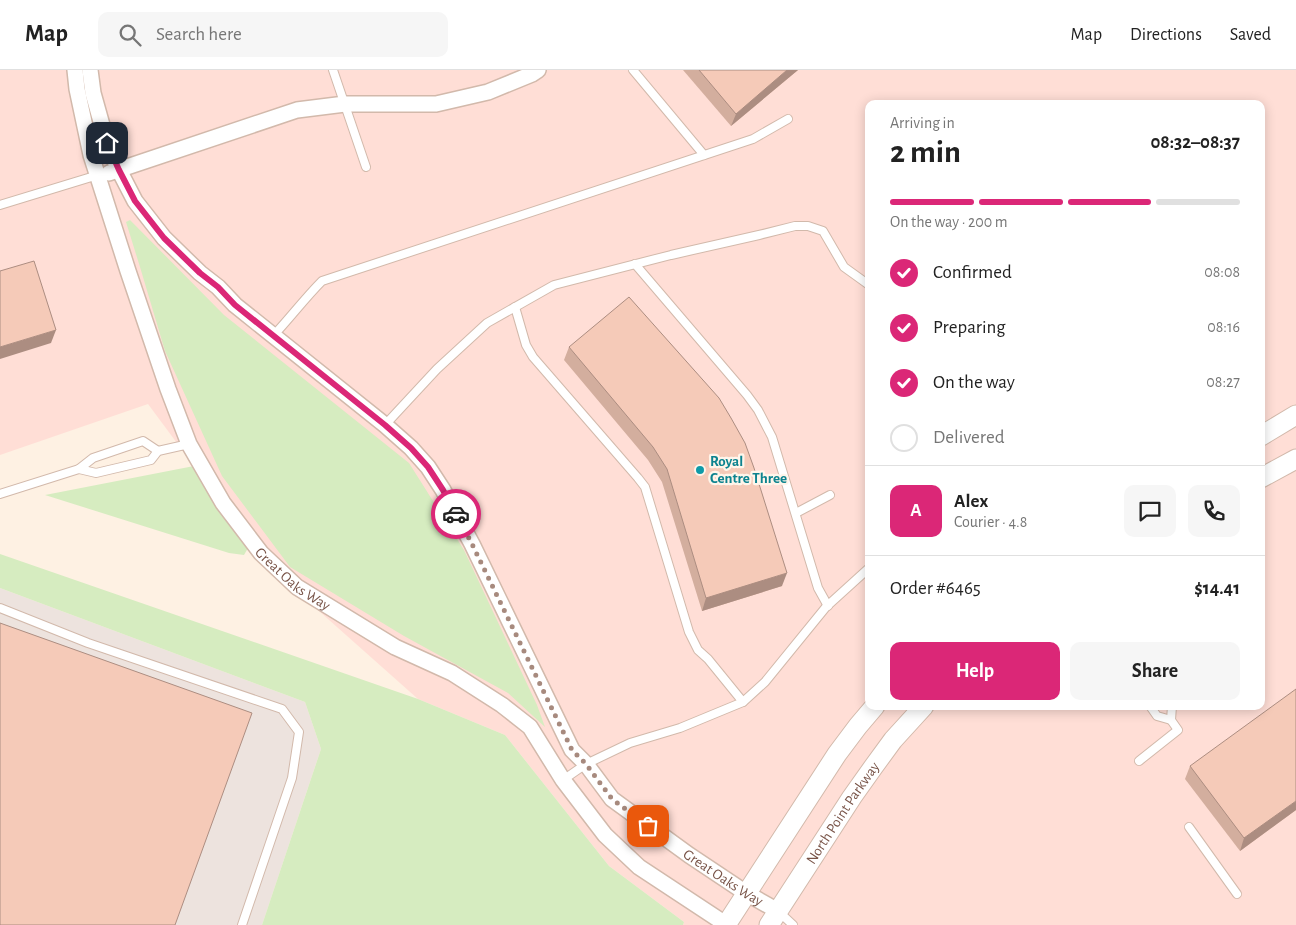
<!DOCTYPE html>
<meta charset="utf-8">
<style>
body{margin:0;font-family:"Alegreya Sans",sans-serif;background:#f6f6f6;color:#222;height:100vh;display:flex;flex-direction:column;font-size:19px;white-space:nowrap}
*{box-sizing:border-box;margin:0}
p{font-size:16px;color:#767676}
.icon{flex:none;width:28px;height:28px;fill:none;stroke:currentColor;stroke-width:2;stroke-linecap:round;stroke-linejoin:round}
.map{position:relative;flex:1;overflow:hidden}
.sheet{position:absolute;left:865px;top:30px;width:400px;height:610px;display:flex;flex-direction:column;background:#fff;border-radius:10px;box-shadow:0 2px 12px #0003}
.sheet>*{flex:none}
.pin{position:absolute;display:grid;place-items:center;width:42px;height:42px;color:#fff;margin:-21px;border-radius:10px;box-shadow:0 2px 8px #0006}
.courier{position:absolute;display:grid;place-items:center;width:50px;height:50px;margin:-25px;border:4px solid #db2777;border-radius:50%;background:#fff;color:#222;box-shadow:0 1px 6px #0007}
.summary em{font-style:normal;font-weight:700}
.summary div{display:flex;flex-direction:column-reverse}
.summary{display:flex;align-items:center;justify-content:space-between;height:85px;padding:0 25px}
h1{font-size:32px;font-weight:700;line-height:38px}
.bar{display:grid;grid-template-columns:repeat(4,1fr);gap:8px 5px;align-content:center;height:60px;padding:0 25px}
.bar i{height:6px;border-radius:4px;background:#e0e0e0}
.bar .active{background:#db2777}
.bar p{grid-column:span 4}
.line{display:flex;align-items:center;gap:12px;padding:0 25px;border-top:1px solid #e0e0e0}
.line div{flex:1}
.round{display:grid;place-items:center;flex:none;width:52px;height:52px;border-radius:10px;background:#f6f6f6}
ol{padding:0 25px;list-style:none}
li{display:flex;align-items:center;gap:15px;height:55px}
li p{margin-inline-start:auto}
li .icon{padding:5px;border-radius:50%;background:#db2777;color:#fff;stroke-width:4}
li:last-child{color:#767676}
li i{width:28px;height:28px;border:2px solid #e0e0e0;border-radius:50%}
.cta{display:flex;gap:10px;margin-top:auto;padding:10px 25px}
.cta a{flex:1;height:58px;border-radius:10px;background:#db2777;color:#fff;font-size:20px;font-weight:700;line-height:58px;text-align:center}
.cta a+a{background:#f6f6f6;color:#222}
header{display:flex;align-items:center;gap:30px;box-sizing:border-box;height:70px;padding:0 25px;background:#fff;border-bottom:1px solid #e0e0e0}
header strong{font-size:24px}
nav{display:flex;gap:28px;margin-inline-start:auto;font-size:18px}
.search{width:350px;height:45px;background:#f6f6f6;display:flex;align-items:center;gap:12px;box-sizing:border-box;padding:0 18px;border-radius:10px;color:#767676;font-size:19px}
.map>svg:first-child{display:block}
.commercial{fill:#ffded6;fill-rule:evenodd}
.industrial{fill:#ede3de}
.green{fill:#d6ecc0}
.lines{fill:none;stroke-linecap:round;stroke-linejoin:round}
.service-casing{stroke:#d2b9ab;stroke-width:10}
.minor-casing{stroke:#d2b9ab;stroke-width:18}
.tertiary-casing{stroke:#d2b9ab;stroke-width:21}
.service{stroke:#fff;stroke-width:8}
.minor{stroke:#fff;stroke-width:15}
.tertiary{stroke:#fff;stroke-width:19}
.wall{fill:#d3ae9e}
.shaded-wall{fill:#ac8d81}
.building{fill:#f5cab8;stroke:#ac8d81}
.done{stroke:#a78a7e;stroke-width:5;stroke-dasharray:0 9}
.route{stroke:#db2777;stroke-width:6}
.culture-dot{fill:#0f9aa8;stroke:#fff5ea;stroke-width:2}
.labels{text-anchor:middle;stroke-width:4.5;stroke-linejoin:round;paint-order:stroke}
.culture-label{font-size:15px;font-weight:bold;fill:#0d838f;stroke:#fff5ea;text-anchor:start}
.street-label{font-size:15px;fill:#785347;stroke:#fff5ea}
</style>
<header>
<strong>Map</strong>
<div class="search"><svg class="icon" aria-label="search" viewBox="0 0 24 24"><circle cx="10" cy="10" r="6"/><path d="M15 15l6 6"/></svg>Search here</div>
<nav><a>Map</a><a>Directions</a><a>Saved</a></nav>
</header>
<div class="map">
<svg width="1296" height="855" viewBox="0 0 1296 855">
<rect width="100%" height="100%" fill="#fef1e3"/>
<path class="commercial" d="M0 0H1296V855H683L684 852 609 796 505 665 418 629 248 478 194 396 148 334 0 385ZM869 34H1261V636H869Z"/>
<path class="industrial" d="M0 518 305 632 321 679 262 855H0Z"/>
<g class="green">
<path d="M130 150 224 245 409 393 464 480 537 635 545 657 508 623 404 566 290 497 222 406 165 281 140 197 126 152Z"/>
<path d="M194 396 248 478 244 485 229 483 45 425Z"/>
<path d="M0 484 418 629 505 665 609 796 684 852 683 855H262L321 679 305 632 0 518Z"/>
</g>
<g class="lines">
<g class="service-casing">
<g id="service">
<path d="M333 0 366 97"/>
<path d="M633 0 704 85"/>
<path d="M0 135 98 105"/>
<path d="M635 194 747 325 758 340 772 367 818 518 828 536"/>
<path d="M515 237 526 275 533 287 638 408 645 417 689 562 698 580 708 589 743 632"/>
<path d="M273 266C290 248 305 228 322 211L753 69 788 49"/>
<path d="M385 355 437 299 487 253 554 215 671 185 759 165 795 156H808L823 161 844 197 869 215"/>
<path d="M79 399 96 403 151 390 158 381 189 374"/>
<path d="M0 424 79 399 93 388 143 371 158 381"/>
<path d="M796 443 830 425"/>
<path d="M0 538 88 573 282 639 299 662 292 708 242 855"/>
<path d="M1150 636 1157 646 1171 650"/>
<path d="M1139 691 1178 660 1171 650 1172 636"/>
<path d="M563 710 586 694 630 673 680 658 743 632 765 612 826 537 869 498"/>
<path d="M1189 757 1237 824"/>
<path d="M778 841 793 855"/>
</g>
</g>
<g class="minor-casing">
<g id="minor">
<path id="s1" d="M75 0 77 19 91 85 128 201 168 319 189 374 223 433 261 483 297 517 395 577 452 603 502 635 530 657 563 710 605 765 639 797 727 855"/>
<path id="s2" d="M90 0 93 23 107 73 119 100 135 131 164 168 200 203 218 217 235 235 385 355 411 378 428 397 443 420 472 474 572 680 586 694 612 729 689 785 746 823 778 841"/>
<path d="M109 103 297 40 345 34H436L488 22 532 4 538 0"/>
</g>
</g>
<g class="tertiary-casing">
<g id="tertiary">
<path d="M1261 366 1296 345"/>
<path d="M1261 408 1296 389"/>
<path d="M726 855 837 684 858 656 875 636"/>
<path id="s3" d="M769 855 852 727 874 696 893 670 924 636"/>
</g>
</g>
<use href="#service" class="service"/>
<use href="#minor" class="minor"/>
<use href="#tertiary" class="tertiary"/>
</g>
<g class="wall">
<path d="M683 0H798L731 56Z"/>
<path d="M569 277 782 516 702 541 662 412 648 390 564 290Z"/>
<path d="M1190 696 1296 740 1240 781 1185 709Z"/>
</g>
<g class="shaded-wall">
<path d="M787 0H798L731 56 736 44Z"/>
<path d="M56 260 51 273 0 289V277Z"/>
<path d="M787 503 782 516 702 541 706 528Z"/>
<path d="M1296 731V740L1240 781 1244 768Z"/>
</g>
<g class="building">
<path d="M699 0H787L736 44Z"/>
<path d="M34 191 56 260 0 277V201Z"/>
<path d="M629 227 719 328 731 348 745 373 754 398 787 503 706 528 667 399 653 377 569 277Z"/>
<path d="M0 553 252 643 175 855H0Z"/>
<path d="M1296 619V731L1244 768 1190 696Z"/>
</g>
<g class="lines">
<path class="done" d="M456 444 472 474 572 680 586 694 612 729 648 756"/>
<path class="route" d="M107 73 119 100 135 131 164 168 200 203 218 217 235 235 385 355 411 378 428 397 443 420 456 444"/>
</g>
<circle class="culture-dot" cx="700" cy="400" r="5"/>
<g class="labels">
<g class="culture-label">
<text x="710" y="396">Royal<tspan x="710" dy="17">Centre Three</tspan></text>
</g>
<g class="street-label">
<text dy="5" stroke="none"><textPath href="#s1" startOffset="564">Great Oaks Way</textPath></text>
<text dy="5" stroke="none"><textPath href="#s3" startOffset="134">North Point Parkway</textPath></text>
<text dy="5" stroke="none"><textPath href="#s2" startOffset="1054">Great Oaks Way</textPath></text>
</g>
</g>
</svg>
<div class="pin" style="left:648px;top:756px;background:#ea580c"><svg class="icon" aria-label="bag" viewBox="0 0 24 24"><path d="M5 8h14l-1 12H6zM9 8a3 3 0 0 1 6 0"/></svg></div>
<div class="pin" style="left:107px;top:73px;background:#1f2937"><svg class="icon" aria-label="home" viewBox="0 0 24 24"><path d="M3 11l9-7 9 7M6 9v11h12V9"/></svg></div>
<div class="courier" style="left:456px;top:444px"><svg class="icon" aria-label="car" viewBox="0 0 24 24"><path d="M5 17H2v-5l4-1 3-4h7l3 4 3 1v5h-3M9 17h6M6 11h13"/><circle cx="7" cy="17" r="2"/><circle cx="17" cy="17" r="2"/></svg></div>
<section class="sheet">
<div class="summary"><div><h1>2 min</h1><p>Arriving in</p></div><em>08:32–08:37</em></div>
<div class="bar"><i class="active"></i><i class="active"></i><i class="active"></i><i></i><p>On the way · 200 m</p></div>
<ol>
<li><svg class="icon" aria-label="check" viewBox="0 0 24 24"><path d="M5 12l5 5 9-10"/></svg>Confirmed<p>08:08</p></li>
<li><svg class="icon" aria-label="check" viewBox="0 0 24 24"><path d="M5 12l5 5 9-10"/></svg>Preparing<p>08:16</p></li>
<li><svg class="icon" aria-label="check" viewBox="0 0 24 24"><path d="M5 12l5 5 9-10"/></svg>On the way<p>08:27</p></li>
<li><i></i>Delivered</li>
</ol>
<div class="line" style="height:90px"><b class="round" style="background:#db2777;color:#fff">A</b><div><b>Alex</b><p>Courier · 4.8</p></div><a class="round"><svg class="icon" aria-label="chat" viewBox="0 0 24 24"><path d="M4 5h16v11H9l-5 4z"/></svg></a><a class="round"><svg class="icon" aria-label="phone" viewBox="0 0 24 24"><path d="M5 4h4l2 5-3 2q2 4 5 5l2-3 5 2v4C11 20 4 13 5 4z"/></svg></a></div>
<div class="line" style="height:65px"><div>Order #6465</div><b>$14.41</b></div>
<div class="cta"><a>Help</a><a>Share</a></div>
</section>
</div>
